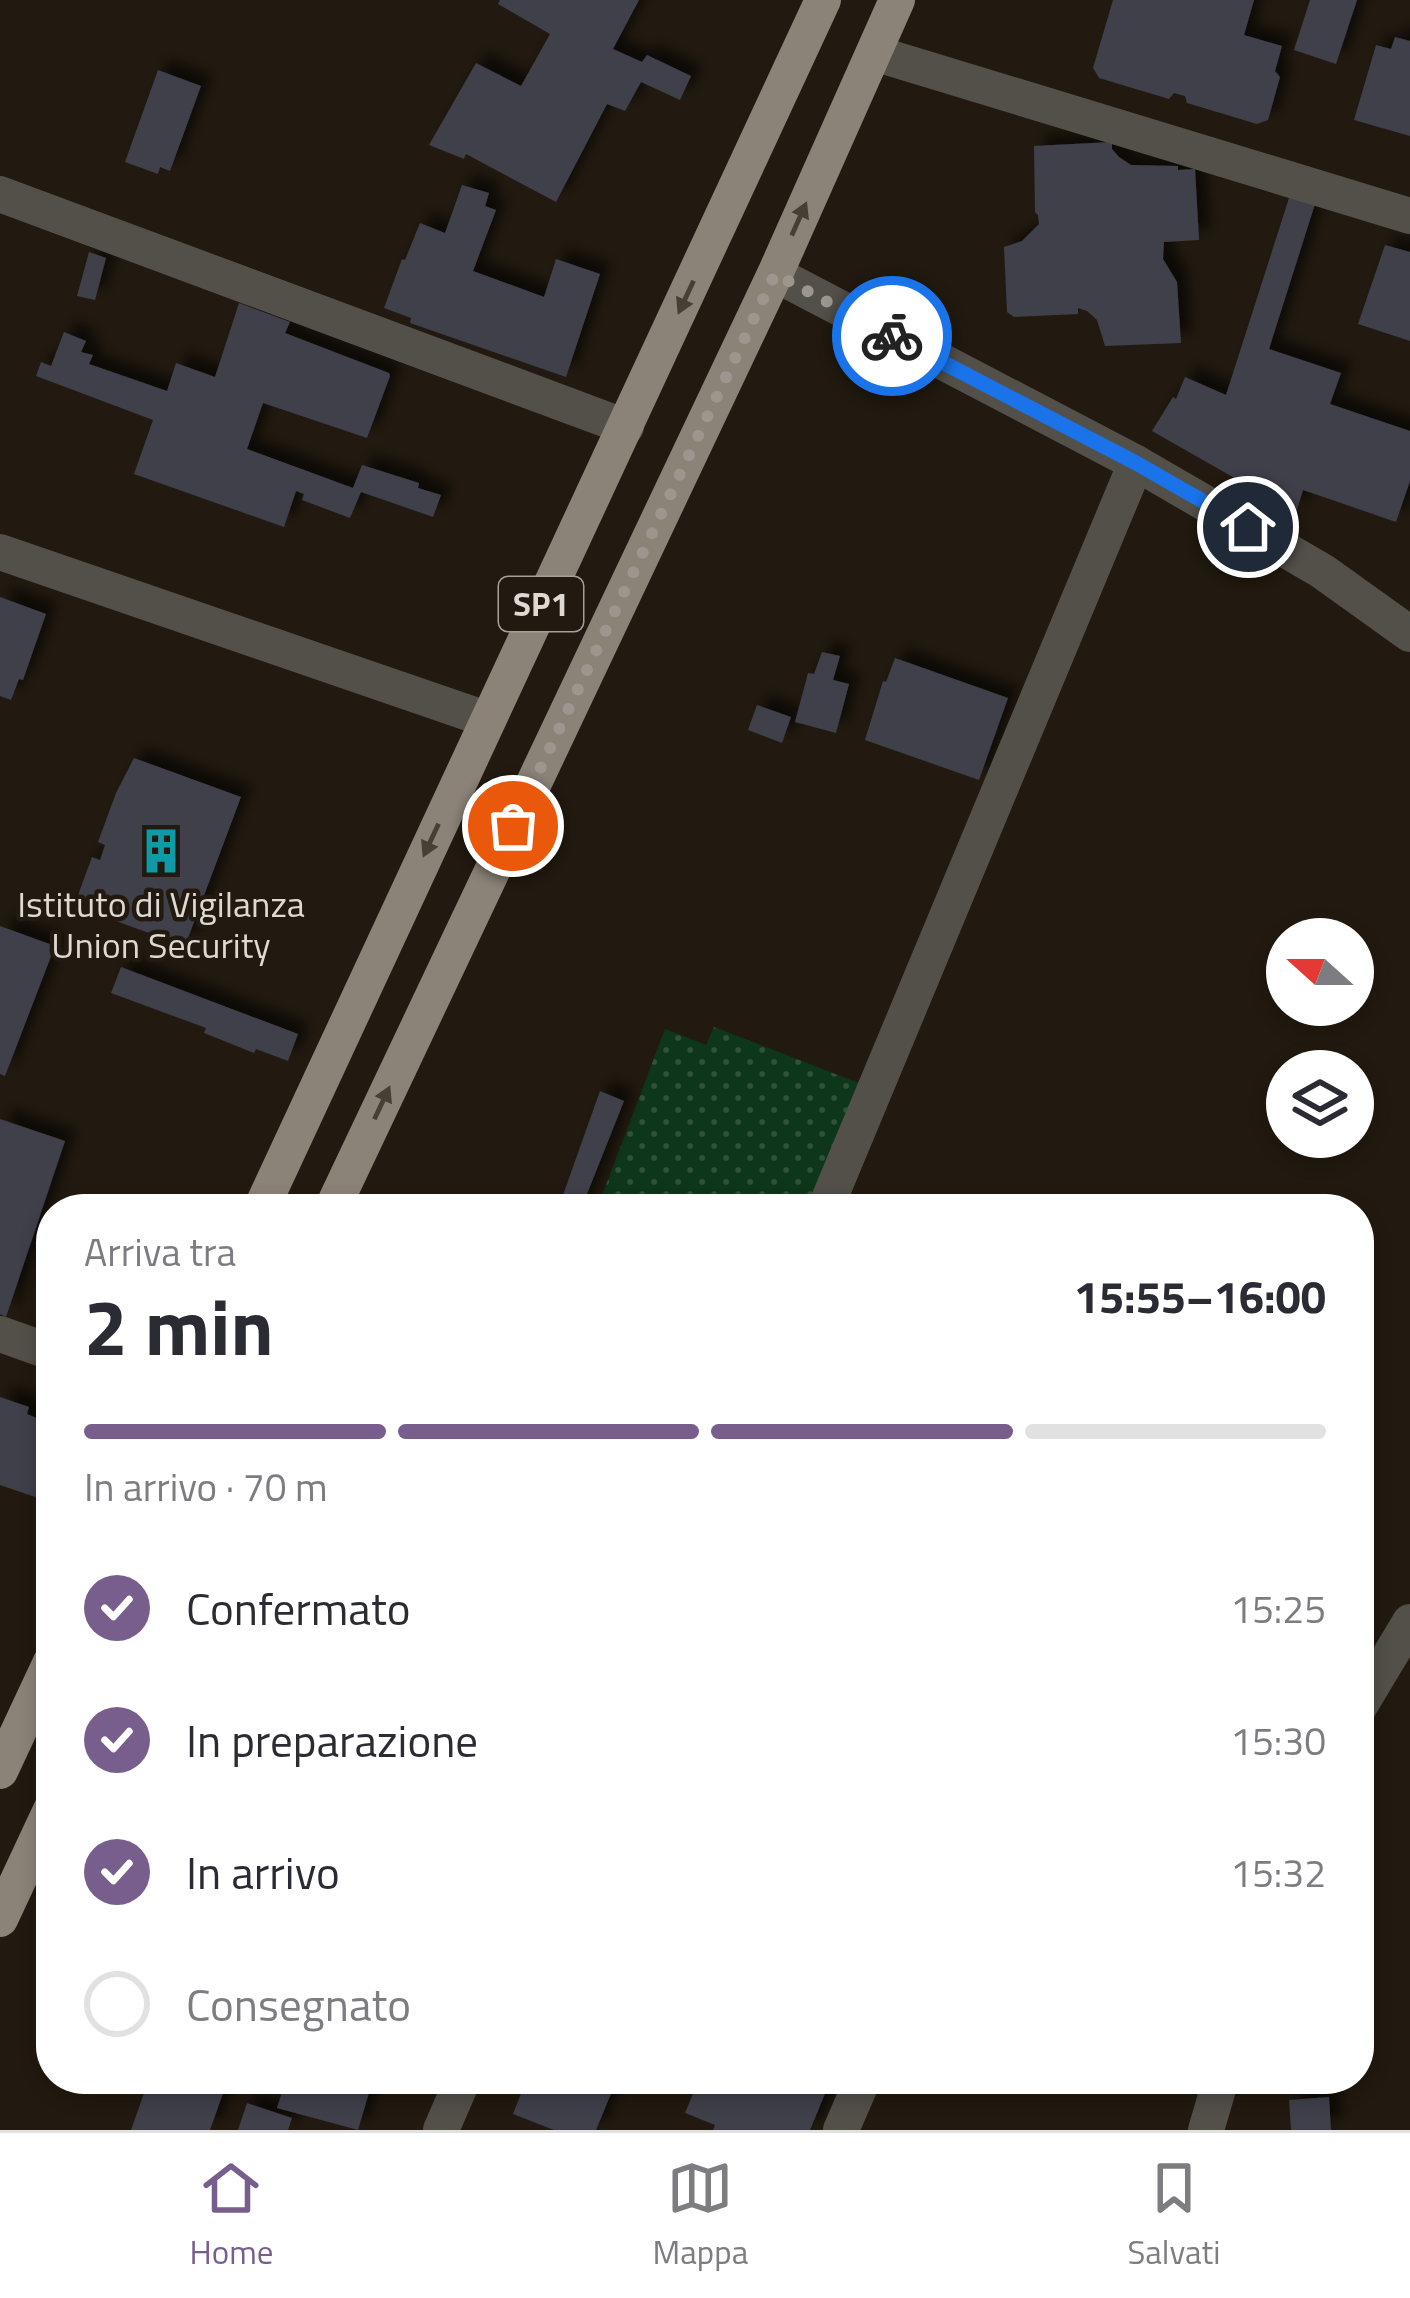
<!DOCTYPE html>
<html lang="it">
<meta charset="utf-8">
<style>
body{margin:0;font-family:"Titillium Web",sans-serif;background:#f2f2f3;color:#2b2b33;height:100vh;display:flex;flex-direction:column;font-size:45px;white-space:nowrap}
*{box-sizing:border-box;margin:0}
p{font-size:39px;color:#7c7c81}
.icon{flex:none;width:66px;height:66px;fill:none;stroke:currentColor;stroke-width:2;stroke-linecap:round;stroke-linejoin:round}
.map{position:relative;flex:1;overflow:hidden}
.drawer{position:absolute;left:36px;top:1194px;width:1338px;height:900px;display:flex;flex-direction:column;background:#fff;border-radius:48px;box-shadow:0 6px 18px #0003}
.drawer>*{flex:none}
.needle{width:78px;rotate:291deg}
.tools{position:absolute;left:1266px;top:918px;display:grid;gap:24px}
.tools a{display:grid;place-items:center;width:108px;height:108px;border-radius:50%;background:#fff;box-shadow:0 6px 18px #0003;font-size:60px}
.pin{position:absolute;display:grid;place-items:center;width:102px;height:102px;color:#fff;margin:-51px;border:6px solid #fff;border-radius:50%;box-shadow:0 3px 12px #0007}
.courier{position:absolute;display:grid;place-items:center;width:120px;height:120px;margin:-60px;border:9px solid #1a73e8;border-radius:50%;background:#fff;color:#222;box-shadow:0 3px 15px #0007}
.overview em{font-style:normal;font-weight:700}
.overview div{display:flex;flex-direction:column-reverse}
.overview{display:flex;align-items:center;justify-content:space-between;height:204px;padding:0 48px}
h1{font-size:78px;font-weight:700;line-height:90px}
.bar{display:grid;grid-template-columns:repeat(4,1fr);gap:18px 12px;align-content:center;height:144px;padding:0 48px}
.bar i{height:15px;border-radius:9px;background:#e1e1e2}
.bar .current{background:#775e8d}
.bar p{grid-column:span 4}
ol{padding:0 48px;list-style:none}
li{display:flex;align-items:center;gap:36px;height:132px}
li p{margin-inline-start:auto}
li .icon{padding:12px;border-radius:50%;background:#775e8d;color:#fff;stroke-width:4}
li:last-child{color:#7c7c81}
li i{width:66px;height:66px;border:6px solid #e1e1e2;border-radius:50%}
.menu{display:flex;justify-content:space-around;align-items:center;height:168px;border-top:3px solid #e1e1e2;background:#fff;font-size:33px;color:#7c7c81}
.menu a{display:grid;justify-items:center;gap:6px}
.menu .current{color:#775e8d}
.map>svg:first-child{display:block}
.grass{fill:url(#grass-dots)}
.building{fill:#3f3f4c;filter:url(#shadow)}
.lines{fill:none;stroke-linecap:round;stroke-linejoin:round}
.street{stroke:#53504a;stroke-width:36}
.primary{stroke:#8b8378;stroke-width:36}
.oneway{fill:#473f34}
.done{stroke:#9c968e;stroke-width:12;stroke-dasharray:0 21.6}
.route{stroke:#1a73e8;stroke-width:15}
.labels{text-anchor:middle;stroke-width:9;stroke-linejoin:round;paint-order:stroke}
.shield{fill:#221a10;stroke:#a6a098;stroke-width:3}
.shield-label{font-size:33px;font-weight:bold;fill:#ded9d2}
.poi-label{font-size:36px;fill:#ded9d2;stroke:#221a10}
</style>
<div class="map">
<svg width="1410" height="2130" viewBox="0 0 1410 2130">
<defs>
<pattern id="grass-dots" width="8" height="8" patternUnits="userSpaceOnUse" patternTransform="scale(3)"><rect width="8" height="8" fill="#0e361a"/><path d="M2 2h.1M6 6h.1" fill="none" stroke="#31523a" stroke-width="1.8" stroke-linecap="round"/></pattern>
<filter id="shadow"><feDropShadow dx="11" dy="-11" stdDeviation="6" flood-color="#0009"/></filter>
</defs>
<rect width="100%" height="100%" fill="#221a10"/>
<path class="grass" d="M714 1027 869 1087 817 1209H597L665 1029 706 1045Z"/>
<g class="building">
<path d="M500 0H639L613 49 642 62 647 55 691 76 680 100 641 82 625 111 607 104 556 202 466 154 464 159 429 145 476 63 521 86 550 34 498 4Z"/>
<path d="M1113 0H1254L1244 35 1282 46 1275 71 1280 77 1268 120 1257 124 1187 103 1185 96 1174 93 1169 99 1099 78 1093 68Z"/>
<path d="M1310 0H1357L1336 64 1294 50Z"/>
<path d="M1395 37 1410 41V136L1354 120 1376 45 1391 49Z"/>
<path d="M158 70 201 86 170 171 160 167 158 174 125 162Z"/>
<path d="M1112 142V149L1119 157 1131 165 1178 166V170L1195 169 1199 240 1164 242 1163 259 1177 282 1181 343 1105 346 1097 320 1087 311 1078 308V314L1014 317 1007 312 1004 247 1022 241 1039 224 1038 215 1035 212 1034 146Z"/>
<path d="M462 185 489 193 485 206 496 210 473 271 544 297 556 259 600 274 566 377 410 323 411 318 384 308 402 259 405 260 420 223 445 233Z"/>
<path d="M1289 198 1315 204 1269 349 1341 373 1330 404 1410 431V481L1396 522 1303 490 1296 513 1152 431 1173 397 1176 399 1185 377 1226 395Z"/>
<path d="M1385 245 1410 252V341L1358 324Z"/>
<path d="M89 252 106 258 95 300 77 296Z"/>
<path d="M239 303 290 322 285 333 389 373 390 376 367 438 263 403 247 449 353 488 362 465 419 483 418 488 441 495 433 517 361 492 350 518 302 500 304 494 296 491 284 527 134 474 153 420 36 376 41 362 51 366 64 332 86 341 81 352 93 355 89 364 167 391 176 363 215 377Z"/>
<path d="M855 363 880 377 873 390 848 376Z"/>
<path d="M0 597 46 614 23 680 19 679 11 700 0 696Z"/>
<path d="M822 652 840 656 833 680 849 684 836 733 795 722 808 673 814 674Z"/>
<path d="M895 658 1008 698 979 780 865 740 883 681 886 682Z"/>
<path d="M757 705 791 717 782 743 748 730Z"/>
<path d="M134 758 241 797 185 946 74 906 92 857 100 860 105 845 98 842 116 793Z"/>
<path d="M0 926 55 946 5 1076 0 1074Z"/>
<path d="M121 967 298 1034 288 1061 256 1049 254 1053 204 1033 206 1028 111 993Z"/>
<path d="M600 1091 624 1101 581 1209H558Z"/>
<path d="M0 1119 65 1141 6 1317 0 1314Z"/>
<path d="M0 1397 29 1407 27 1414 51 1424V1480L44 1500 0 1485Z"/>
<path d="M149 2079H228L210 2130H131Z"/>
<path d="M286 2079H373L358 2130 277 2108Z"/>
<path d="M534 2079H617L596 2130H554L513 2114 526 2081 532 2084Z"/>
<path d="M699 2079H831L810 2130H713L715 2125 685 2113Z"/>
<path d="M1329 2097 1331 2130H1291L1289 2100Z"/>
<path d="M247 2103 292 2118 288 2130H238Z"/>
</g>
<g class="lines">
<g class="street">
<path d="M874 53 1410 216"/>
<path d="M0 194 626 427"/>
<path d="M775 274 1136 463 1322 571 1410 634"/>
<path d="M0 552 486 719"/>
<path d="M825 1209 1136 463"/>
<path d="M0 1334 51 1352"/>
<path d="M1359 1707 1410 1622"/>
<path d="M441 2130 463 2079"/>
<path d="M841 2130 863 2079"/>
<path d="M1206 2130 1221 2079"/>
</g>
<g class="primary">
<path d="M261 1209C447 805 637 403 823 0"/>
<path d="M332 1209 775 274 897 0"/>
<path d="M0 1771 51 1662"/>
<path d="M0 1919 51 1810"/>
</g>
</g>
<defs><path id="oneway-solid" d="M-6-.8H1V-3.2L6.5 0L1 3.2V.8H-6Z" transform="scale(3)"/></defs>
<g class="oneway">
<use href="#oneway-solid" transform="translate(799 219) rotate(-66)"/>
<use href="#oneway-solid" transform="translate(686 297) rotate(115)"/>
<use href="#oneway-solid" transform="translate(431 840) rotate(115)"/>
<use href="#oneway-solid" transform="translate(382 1103) rotate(-65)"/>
</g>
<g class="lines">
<path class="done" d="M513 826 775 274 892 336"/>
<path class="route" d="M892 336 1136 463 1248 527"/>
</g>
<defs>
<g id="building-bare" transform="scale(3.6)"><path d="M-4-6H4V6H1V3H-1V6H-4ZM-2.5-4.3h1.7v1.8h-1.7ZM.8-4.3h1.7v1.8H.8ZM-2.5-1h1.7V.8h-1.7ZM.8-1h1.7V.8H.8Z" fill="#0f9aa8" stroke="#221a10" stroke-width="2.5" paint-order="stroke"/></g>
</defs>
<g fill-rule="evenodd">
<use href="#building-bare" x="161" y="851"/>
</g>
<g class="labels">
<rect class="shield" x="499" y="577" width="84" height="54" rx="9"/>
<g class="shield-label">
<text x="541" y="616">SP1</text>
</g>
<g class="poi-label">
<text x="161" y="917">Istituto di Vigilanza<tspan x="161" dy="41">Union Security</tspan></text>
</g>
</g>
</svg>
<div class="tools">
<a><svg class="needle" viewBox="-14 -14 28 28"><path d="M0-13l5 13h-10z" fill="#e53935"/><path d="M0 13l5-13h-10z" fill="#7c7c81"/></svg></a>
<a><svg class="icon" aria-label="layers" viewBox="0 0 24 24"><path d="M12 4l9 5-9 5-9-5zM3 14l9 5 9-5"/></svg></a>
</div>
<div class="pin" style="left:513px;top:826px;background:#ea580c"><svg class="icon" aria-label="bag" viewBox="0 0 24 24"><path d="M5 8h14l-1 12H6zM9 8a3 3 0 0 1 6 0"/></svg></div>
<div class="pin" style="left:1248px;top:527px;background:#1f2937"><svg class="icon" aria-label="home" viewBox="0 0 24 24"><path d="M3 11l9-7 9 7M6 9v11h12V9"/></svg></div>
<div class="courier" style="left:892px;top:336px"><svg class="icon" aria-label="bike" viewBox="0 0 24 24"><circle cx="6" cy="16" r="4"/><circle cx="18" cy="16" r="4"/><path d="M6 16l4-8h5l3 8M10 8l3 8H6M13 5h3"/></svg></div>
<section class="drawer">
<div class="overview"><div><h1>2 min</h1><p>Arriva tra</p></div><em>15:55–16:00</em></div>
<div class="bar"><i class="current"></i><i class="current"></i><i class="current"></i><i></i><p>In arrivo · 70 m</p></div>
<ol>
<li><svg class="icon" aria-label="check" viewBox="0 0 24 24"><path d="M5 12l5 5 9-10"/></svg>Confermato<p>15:25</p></li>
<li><svg class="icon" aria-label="check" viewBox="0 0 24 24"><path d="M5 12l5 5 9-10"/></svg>In preparazione<p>15:30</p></li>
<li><svg class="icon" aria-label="check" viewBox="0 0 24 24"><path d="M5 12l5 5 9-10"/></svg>In arrivo<p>15:32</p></li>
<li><i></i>Consegnato</li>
</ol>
</section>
</div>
<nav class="menu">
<a class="current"><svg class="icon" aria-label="home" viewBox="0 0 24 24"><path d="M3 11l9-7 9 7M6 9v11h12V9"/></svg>Home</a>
<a><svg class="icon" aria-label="map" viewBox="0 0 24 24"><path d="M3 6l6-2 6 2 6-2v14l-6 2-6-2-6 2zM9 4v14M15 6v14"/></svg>Mappa</a>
<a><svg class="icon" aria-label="saved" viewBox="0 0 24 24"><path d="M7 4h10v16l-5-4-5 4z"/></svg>Salvati</a>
</nav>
